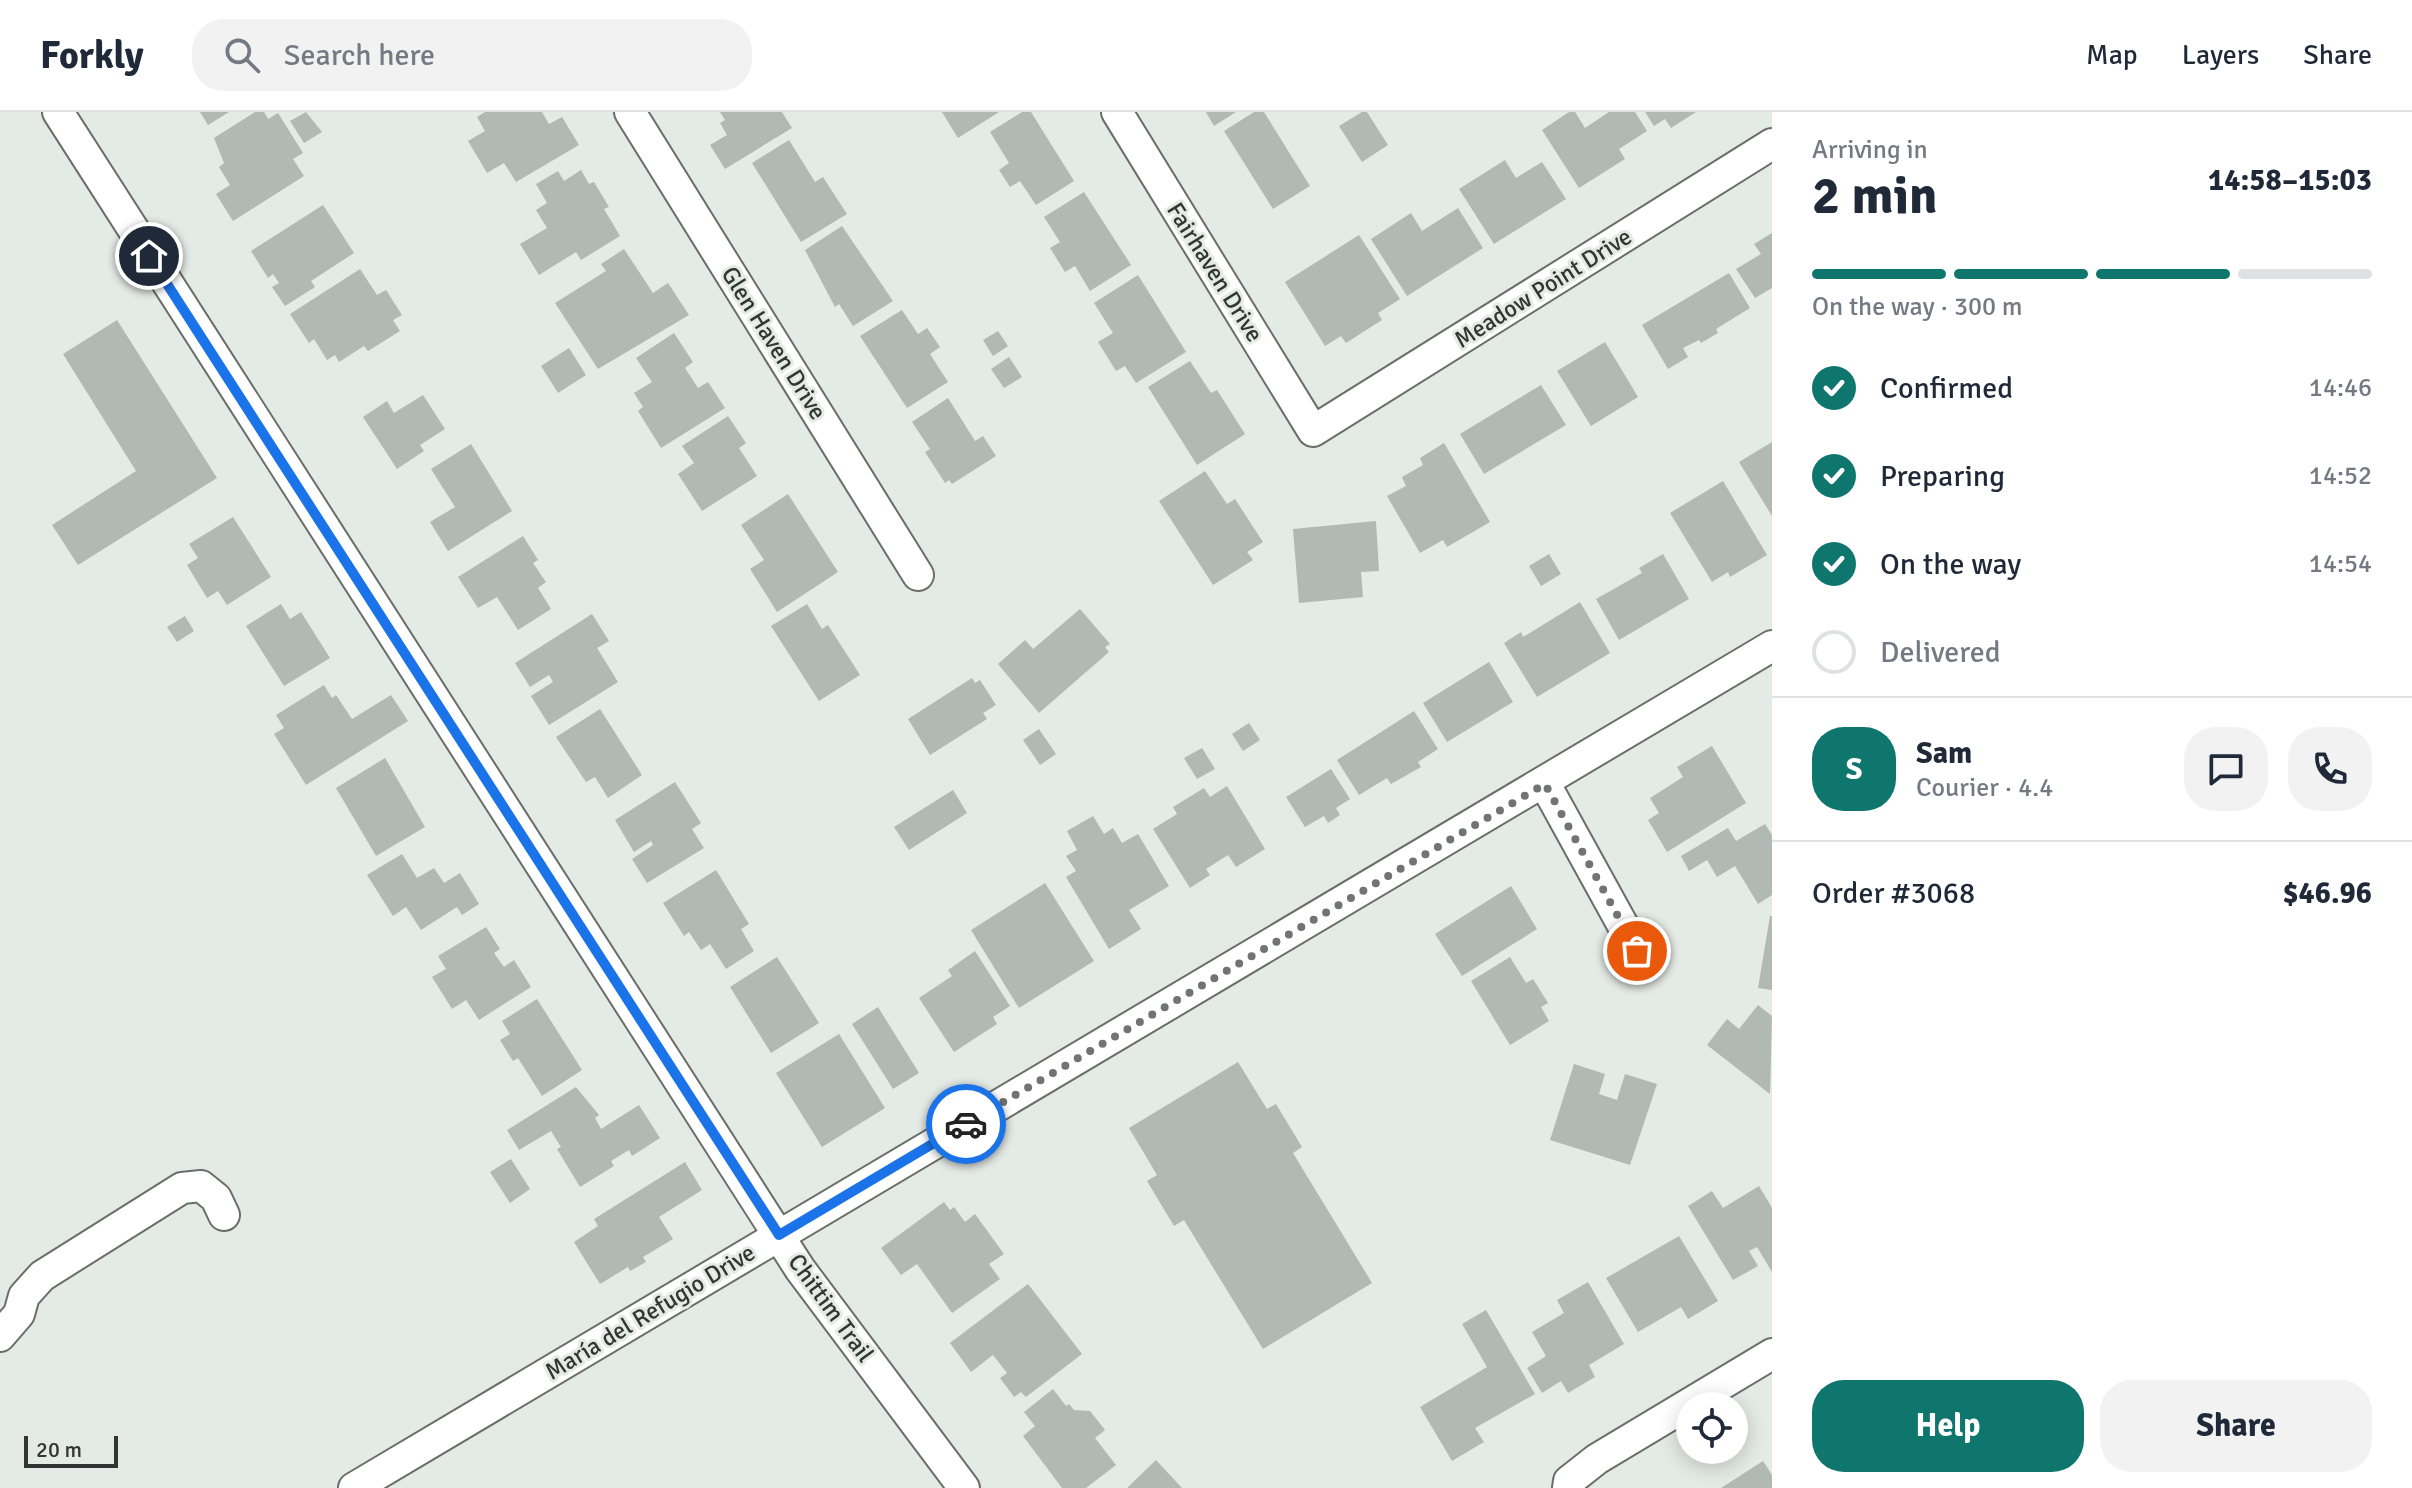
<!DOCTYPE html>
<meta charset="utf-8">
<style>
body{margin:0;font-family:Signika,sans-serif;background:#f2f2f3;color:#1f2937;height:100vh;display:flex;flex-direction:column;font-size:30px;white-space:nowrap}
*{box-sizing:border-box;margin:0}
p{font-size:26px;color:#747a83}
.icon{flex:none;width:44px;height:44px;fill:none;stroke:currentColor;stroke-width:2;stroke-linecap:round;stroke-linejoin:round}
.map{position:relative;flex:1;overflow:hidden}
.side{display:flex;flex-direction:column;background:#fff;width:640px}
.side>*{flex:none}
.tools{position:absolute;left:1676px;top:1280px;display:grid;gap:16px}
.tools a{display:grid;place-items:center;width:72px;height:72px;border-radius:50%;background:#fff;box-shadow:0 4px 20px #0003;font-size:40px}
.scale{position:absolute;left:24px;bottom:20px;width:94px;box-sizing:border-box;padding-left:8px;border:4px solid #323533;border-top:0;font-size:22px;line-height:28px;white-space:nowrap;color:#323533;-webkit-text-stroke:6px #e4eae6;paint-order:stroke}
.pin{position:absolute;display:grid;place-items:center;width:68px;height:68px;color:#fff;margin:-34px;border:4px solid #fff;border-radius:50%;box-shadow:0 2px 8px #0007}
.courier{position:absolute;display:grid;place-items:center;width:80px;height:80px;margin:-40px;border:6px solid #1a73e8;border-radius:50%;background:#fff;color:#222;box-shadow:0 2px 10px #0007}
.summary em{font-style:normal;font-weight:700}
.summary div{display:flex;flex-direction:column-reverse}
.summary{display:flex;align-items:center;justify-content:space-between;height:136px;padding:0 40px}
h1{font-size:52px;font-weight:700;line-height:60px}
.bar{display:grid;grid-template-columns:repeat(4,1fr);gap:12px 8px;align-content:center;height:96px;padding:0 40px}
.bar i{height:10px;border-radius:6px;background:#e0e1e3}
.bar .on{background:#0f766e}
.bar p{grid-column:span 4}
.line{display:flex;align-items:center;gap:20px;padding:0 40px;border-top:2px solid #e0e1e3}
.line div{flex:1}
.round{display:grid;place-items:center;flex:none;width:84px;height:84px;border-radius:32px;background:#f2f2f3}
ol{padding:0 40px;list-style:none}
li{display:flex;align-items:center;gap:24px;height:88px}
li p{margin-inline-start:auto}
li .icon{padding:8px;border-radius:50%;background:#0f766e;color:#fff;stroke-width:4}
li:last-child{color:#747a83}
li i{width:44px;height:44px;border:4px solid #e0e1e3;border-radius:50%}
.cta{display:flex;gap:16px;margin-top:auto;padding:16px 40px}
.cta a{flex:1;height:92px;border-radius:32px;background:#0f766e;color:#fff;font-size:32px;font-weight:700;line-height:92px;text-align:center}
.cta a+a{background:#f2f2f3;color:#1f2937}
header{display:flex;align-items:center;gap:48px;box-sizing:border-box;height:112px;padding:0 40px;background:#fff;border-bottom:2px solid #e0e1e3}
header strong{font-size:38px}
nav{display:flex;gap:44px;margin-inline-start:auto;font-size:28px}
.search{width:560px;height:72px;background:#f2f2f3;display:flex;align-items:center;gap:20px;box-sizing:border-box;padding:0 28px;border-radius:32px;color:#747a83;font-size:30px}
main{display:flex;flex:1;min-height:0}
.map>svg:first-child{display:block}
.building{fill:#b2b8b4}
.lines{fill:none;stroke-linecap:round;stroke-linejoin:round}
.minor-casing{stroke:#696e6a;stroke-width:34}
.minor{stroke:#fff;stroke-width:30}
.done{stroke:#707472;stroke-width:8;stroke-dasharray:0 14.4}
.route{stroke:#1a73e8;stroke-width:10}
.labels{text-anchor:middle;stroke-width:6;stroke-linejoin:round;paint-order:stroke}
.street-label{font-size:24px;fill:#323533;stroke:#e4eae6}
</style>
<header>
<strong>Forkly</strong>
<div class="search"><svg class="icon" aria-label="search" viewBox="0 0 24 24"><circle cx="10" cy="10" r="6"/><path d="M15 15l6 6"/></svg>Search here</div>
<nav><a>Map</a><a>Layers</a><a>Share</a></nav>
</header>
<main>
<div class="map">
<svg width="1772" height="1376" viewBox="0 0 1772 1376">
<rect width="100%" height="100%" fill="#e4eae6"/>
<g class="building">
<path d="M200 0H229L208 13Z"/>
<path d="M255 0H264L268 7 278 1 303 41 293 47 304 64 233 109 216 82 230 73 219 55 224 51 214 26Z"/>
<path d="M306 0 322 20 304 31 290 9Z"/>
<path d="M485 0H542L549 12 562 5 579 33 516 70 504 51 487 61 468 29 485 19 477 5Z"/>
<path d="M720 0H782L792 16 725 57 710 33 727 23 720 11 725 8Z"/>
<path d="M942 0H999L958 26Z"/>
<path d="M1022 0H1031L1074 69 1036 93 1020 69 1010 75 999 58 1009 51 990 20Z"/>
<path d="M1206 0H1236L1214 14Z"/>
<path d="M1254 0H1264L1310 74 1273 97 1224 19Z"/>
<path d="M1362 0H1367L1388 33 1362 50 1339 14Z"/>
<path d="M1569 0H1575L1585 16 1609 0H1635L1647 19 1619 37 1625 47 1579 76 1542 18Z"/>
<path d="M1645 0H1696L1671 16 1665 7 1654 14Z"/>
<path d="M789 28 815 70 823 65 847 102 801 130 752 51Z"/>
<path d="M1505 48 1516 66 1542 50 1566 87 1494 132 1459 77Z"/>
<path d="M581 58 589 72 594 70 609 95 604 97 620 124 581 148 576 140 539 163 520 132 547 116 536 98 547 91 536 72 558 59 564 69Z"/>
<path d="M1084 80 1131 153 1090 179 1075 154 1065 160 1050 136 1060 130 1044 105Z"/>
<path d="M323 93 354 141 311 169 315 175 285 194 272 175 279 171 273 162 268 166 251 139Z"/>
<path d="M1458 96 1483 136 1407 184 1371 127 1411 101 1422 119Z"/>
<path d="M842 114 893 189 853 214 839 192 835 195 805 138Z"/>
<path d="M1772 121V176L1755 186 1736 157 1761 142 1754 132Z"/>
<path d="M1359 123 1400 187 1378 201 1382 208 1346 231 1341 224 1325 234 1285 170Z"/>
<path d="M624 137 653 181 668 171 689 203 598 257 555 191 606 159 601 152Z"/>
<path d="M360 157 377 183 386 178 402 203 393 208 400 219 368 239 364 234 339 250 335 243 327 248 314 227 309 231 290 202Z"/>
<path d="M1729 161 1750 196 1716 217 1718 221 1701 231 1699 228 1683 236 1688 245 1668 257 1642 213Z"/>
<path d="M1138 163 1186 240 1136 271 1125 254 1116 259 1098 230 1113 221 1094 191Z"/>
<path d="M902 198 918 222 927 216 940 235 930 242 948 270 907 296 860 224Z"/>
<path d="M117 208 217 366 78 453 52 413 136 359 63 242Z"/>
<path d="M998 219 1008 234 993 244 983 228Z"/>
<path d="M674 221 693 250 685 256 698 276 708 270 725 296 661 336 638 299 643 295 634 281 652 270 636 246Z"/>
<path d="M1605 230 1638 285 1591 314 1557 259Z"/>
<path d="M569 236 586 263 558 281 541 254Z"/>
<path d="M1009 245 1022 265 1004 276 991 257Z"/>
<path d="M1190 249 1211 281 1217 278 1245 322 1197 353 1148 275Z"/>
<path d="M1541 273 1566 313 1484 362 1460 322Z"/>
<path d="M423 283 445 317 420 333 424 339 397 357 363 305 387 289 394 301Z"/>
<path d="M948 286 975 329 983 324 996 344 952 372 949 368 945 371 925 340 930 337 912 310Z"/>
<path d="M728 304 746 331 739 336 757 364 702 399 678 362 694 351 682 334Z"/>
<path d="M1772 330V404L1739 350Z"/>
<path d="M1444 331 1490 410 1447 435 1443 428 1420 441 1387 384 1406 374 1402 365 1423 353 1420 346Z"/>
<path d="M471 332 512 399 448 439 430 410 455 395 431 357Z"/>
<path d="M1205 359 1227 392 1235 387 1263 430 1247 440 1253 448 1213 473 1159 389Z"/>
<path d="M1723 369 1767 443 1730 465 1728 460 1712 470 1670 401Z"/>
<path d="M788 382 838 460 777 500 750 457 764 448 741 413Z"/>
<path d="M233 405 271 465 227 493 218 479 207 486 187 453 198 446 189 432Z"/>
<path d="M1376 409 1379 459 1361 460 1363 485 1299 491 1293 417Z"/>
<path d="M523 424 538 448 533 451 546 470 538 476 551 497 518 518 497 485 478 496 458 465Z"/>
<path d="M1549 442 1561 462 1541 474 1529 454Z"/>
<path d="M1663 442 1689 487 1619 528 1596 487 1642 461 1639 456Z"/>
<path d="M1580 490 1610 541 1537 585 1504 531 1521 520 1523 525Z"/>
<path d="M281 492 290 507 301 500 330 546 284 574 246 514Z"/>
<path d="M807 492 822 517 828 513 860 563 819 589 771 514Z"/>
<path d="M1080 497 1110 532 1105 535 1109 540 1039 601 998 552 1025 528 1033 537Z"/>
<path d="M592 502 609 529 597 536 618 570 549 613 531 584 553 570 549 563 530 575 515 551Z"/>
<path d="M185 504 194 519 177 530 167 515Z"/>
<path d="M1489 550 1513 590 1447 630 1423 591Z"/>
<path d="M972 566 975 571 980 568 996 593 983 601 987 607 930 643 908 607Z"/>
<path d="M324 573 332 586 336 583 352 607 391 583 408 609 306 673 274 622 284 616 276 603Z"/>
<path d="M600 597 642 663 608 686 595 665 586 670 556 625Z"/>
<path d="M1414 599 1438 637 1418 650 1421 655 1391 672 1387 666 1359 683 1337 648Z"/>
<path d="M1249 611 1260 628 1243 639 1232 622Z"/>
<path d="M1039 617 1056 642 1040 653 1023 628Z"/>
<path d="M1712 634 1746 691 1667 740 1648 708 1659 701 1650 686 1683 665 1677 655Z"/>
<path d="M1202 636 1215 657 1197 667 1184 646Z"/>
<path d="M385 646 425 715 376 744 336 676Z"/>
<path d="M1331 657 1350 687 1336 696 1340 703 1328 711 1324 704 1305 715 1286 685Z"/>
<path d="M675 670 701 711 692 717 704 736 647 771 632 747 653 733 651 729 634 740 615 708Z"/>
<path d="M1227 674 1265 737 1236 755 1228 743 1206 757 1210 763 1190 776 1153 717 1177 702 1173 695 1204 676 1210 685Z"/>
<path d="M953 678 967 701 909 738 894 715Z"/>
<path d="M1093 704 1104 722 1113 716 1122 731 1138 722 1169 774 1129 798 1141 817 1109 837 1066 765 1076 759 1066 744 1077 738 1067 719Z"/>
<path d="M1765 712 1772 723V783L1758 792 1735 754 1717 765 1707 748 1689 759 1681 744 1728 716 1736 729Z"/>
<path d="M402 742 417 766 434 756 444 771 460 761 479 792 462 803 457 795 421 818 406 795 393 804 367 763Z"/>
<path d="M716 758 749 812 741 817 754 839 726 857 710 832 701 838 689 820 684 824 663 791Z"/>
<path d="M1045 771 1094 849 1019 896 971 818Z"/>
<path d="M1511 774 1537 817 1462 864 1435 822Z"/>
<path d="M1770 804H1772V878L1758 876Z"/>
<path d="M486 815 500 837 494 841 504 855 514 848 531 875 479 908 466 888 452 897 432 865 446 857 438 844Z"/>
<path d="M975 839 1010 894 993 905 997 912 954 940 919 886 952 864 948 858Z"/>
<path d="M777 845 819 911 771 941 730 875Z"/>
<path d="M1510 845 1526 871 1533 867 1548 891 1541 895 1549 909 1510 933 1471 869Z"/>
<path d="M537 887 582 958 542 984 518 946 513 949 500 928 510 922 502 909Z"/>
<path d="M1758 893 1772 904 1770 982 1707 933 1727 907 1739 917Z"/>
<path d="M878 895 919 961 893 977 852 912Z"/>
<path d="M839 922 885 996 822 1035 776 961Z"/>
<path d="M1238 950 1267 997 1276 992 1302 1035 1293 1041 1372 1171 1263 1237 1184 1108 1174 1114 1147 1069 1157 1063 1129 1016Z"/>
<path d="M1574 952 1605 962 1599 982 1617 988 1625 962 1657 972 1630 1053 1550 1028Z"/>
<path d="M576 975 599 1003 595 1006 601 1017 639 993 660 1026 632 1044 629 1038 611 1049 614 1054 580 1075 557 1037 561 1035 551 1019 519 1038 507 1018Z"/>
<path d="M511 1047 530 1077 510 1091 490 1060Z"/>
<path d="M685 1050 702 1078 659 1105 673 1127 643 1145 646 1150 630 1159 628 1155 600 1172 574 1130 598 1114 594 1107Z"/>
<path d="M1759 1074 1772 1096V1160L1757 1135 1749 1139 1758 1154 1733 1168 1688 1094 1712 1079 1723 1096Z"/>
<path d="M944 1090 950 1098 954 1095 965 1110 975 1102 1004 1142 989 1152 1000 1167 952 1201 917 1152 901 1163 881 1136Z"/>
<path d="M1679 1124 1718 1189 1688 1207 1681 1195 1638 1220 1606 1166Z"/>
<path d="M1588 1170 1624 1232 1589 1253 1595 1265 1568 1281 1561 1269 1542 1281 1527 1256 1546 1244 1532 1220 1564 1201 1557 1188Z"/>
<path d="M1028 1172 1082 1242 1026 1285 1021 1280 1014 1285 1000 1266 1007 1261 993 1243 971 1260 950 1231Z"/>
<path d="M1486 1198 1535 1282 1475 1316 1484 1330 1452 1349 1420 1295 1487 1255 1462 1212Z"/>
<path d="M1053 1277 1066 1294 1069 1292 1074 1298 1090 1299 1105 1318 1095 1326 1116 1353 1086 1376H1062L1023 1324 1035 1314 1024 1300Z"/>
<path d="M1156 1348 1182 1376H1127Z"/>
<path d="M1763 1349 1772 1363V1376H1721Z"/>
</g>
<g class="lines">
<g class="minor-casing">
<g id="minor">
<path d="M58 0 800 1157 964 1376"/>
<path d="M630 0 918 463"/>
<path d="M1117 0 1313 319 1772 32"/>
<path d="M1545 672 1637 839"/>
<path d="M0 1224 19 1202 24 1184 42 1164 182 1076 201 1074 216 1086 224 1103"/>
<path d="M354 1376 1772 534"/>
<path d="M1568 1376 1569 1369 1597 1347 1772 1242"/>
</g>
</g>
<use href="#minor" class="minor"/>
</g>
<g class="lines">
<path class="done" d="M966 1012 1545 672 1637 839"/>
<path class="route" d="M149 144 779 1123 966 1012"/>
</g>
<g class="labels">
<g class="street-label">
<text transform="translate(1215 160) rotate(58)" y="8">Fairhaven Drive</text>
<text transform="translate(1543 176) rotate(-32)" y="8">Meadow Point Drive</text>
<text transform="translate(774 231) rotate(58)" y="8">Glen Haven Drive</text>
<text transform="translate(831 1196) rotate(54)" y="8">Chittim Trail</text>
<text transform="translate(650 1200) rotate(-31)" y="8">María del Refugio Drive</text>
</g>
</g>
</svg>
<div class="tools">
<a><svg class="icon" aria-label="locate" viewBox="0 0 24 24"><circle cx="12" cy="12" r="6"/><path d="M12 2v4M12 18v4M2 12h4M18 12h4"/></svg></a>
</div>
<div class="scale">20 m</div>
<div class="pin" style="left:1637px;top:839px;background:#ea580c"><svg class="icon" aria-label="bag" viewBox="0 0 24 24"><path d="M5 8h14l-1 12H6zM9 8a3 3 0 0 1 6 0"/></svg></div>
<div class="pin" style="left:149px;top:144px;background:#1f2937"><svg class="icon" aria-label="home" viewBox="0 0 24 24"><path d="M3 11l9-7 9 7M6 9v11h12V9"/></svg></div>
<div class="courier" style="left:966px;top:1012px"><svg class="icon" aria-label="car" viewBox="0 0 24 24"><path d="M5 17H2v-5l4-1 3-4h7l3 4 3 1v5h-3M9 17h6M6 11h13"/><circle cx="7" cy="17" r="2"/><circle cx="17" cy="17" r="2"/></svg></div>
</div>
<section class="side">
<div class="summary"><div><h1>2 min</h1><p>Arriving in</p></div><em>14:58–15:03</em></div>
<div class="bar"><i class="on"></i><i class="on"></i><i class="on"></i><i></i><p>On the way · 300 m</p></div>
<ol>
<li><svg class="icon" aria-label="check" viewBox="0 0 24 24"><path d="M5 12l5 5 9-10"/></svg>Confirmed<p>14:46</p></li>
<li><svg class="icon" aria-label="check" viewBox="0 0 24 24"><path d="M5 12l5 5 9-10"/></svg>Preparing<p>14:52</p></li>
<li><svg class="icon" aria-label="check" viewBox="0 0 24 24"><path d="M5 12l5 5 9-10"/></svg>On the way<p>14:54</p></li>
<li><i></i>Delivered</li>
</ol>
<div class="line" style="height:144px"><b class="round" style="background:#0f766e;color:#fff">S</b><div><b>Sam</b><p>Courier · 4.4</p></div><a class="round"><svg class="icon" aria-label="chat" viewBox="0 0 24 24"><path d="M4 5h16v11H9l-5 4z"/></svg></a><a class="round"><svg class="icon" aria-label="phone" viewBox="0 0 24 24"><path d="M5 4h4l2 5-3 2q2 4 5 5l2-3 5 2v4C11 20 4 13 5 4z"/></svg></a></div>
<div class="line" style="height:104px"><div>Order #3068</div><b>$46.96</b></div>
<div class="cta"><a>Help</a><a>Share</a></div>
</section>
</main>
